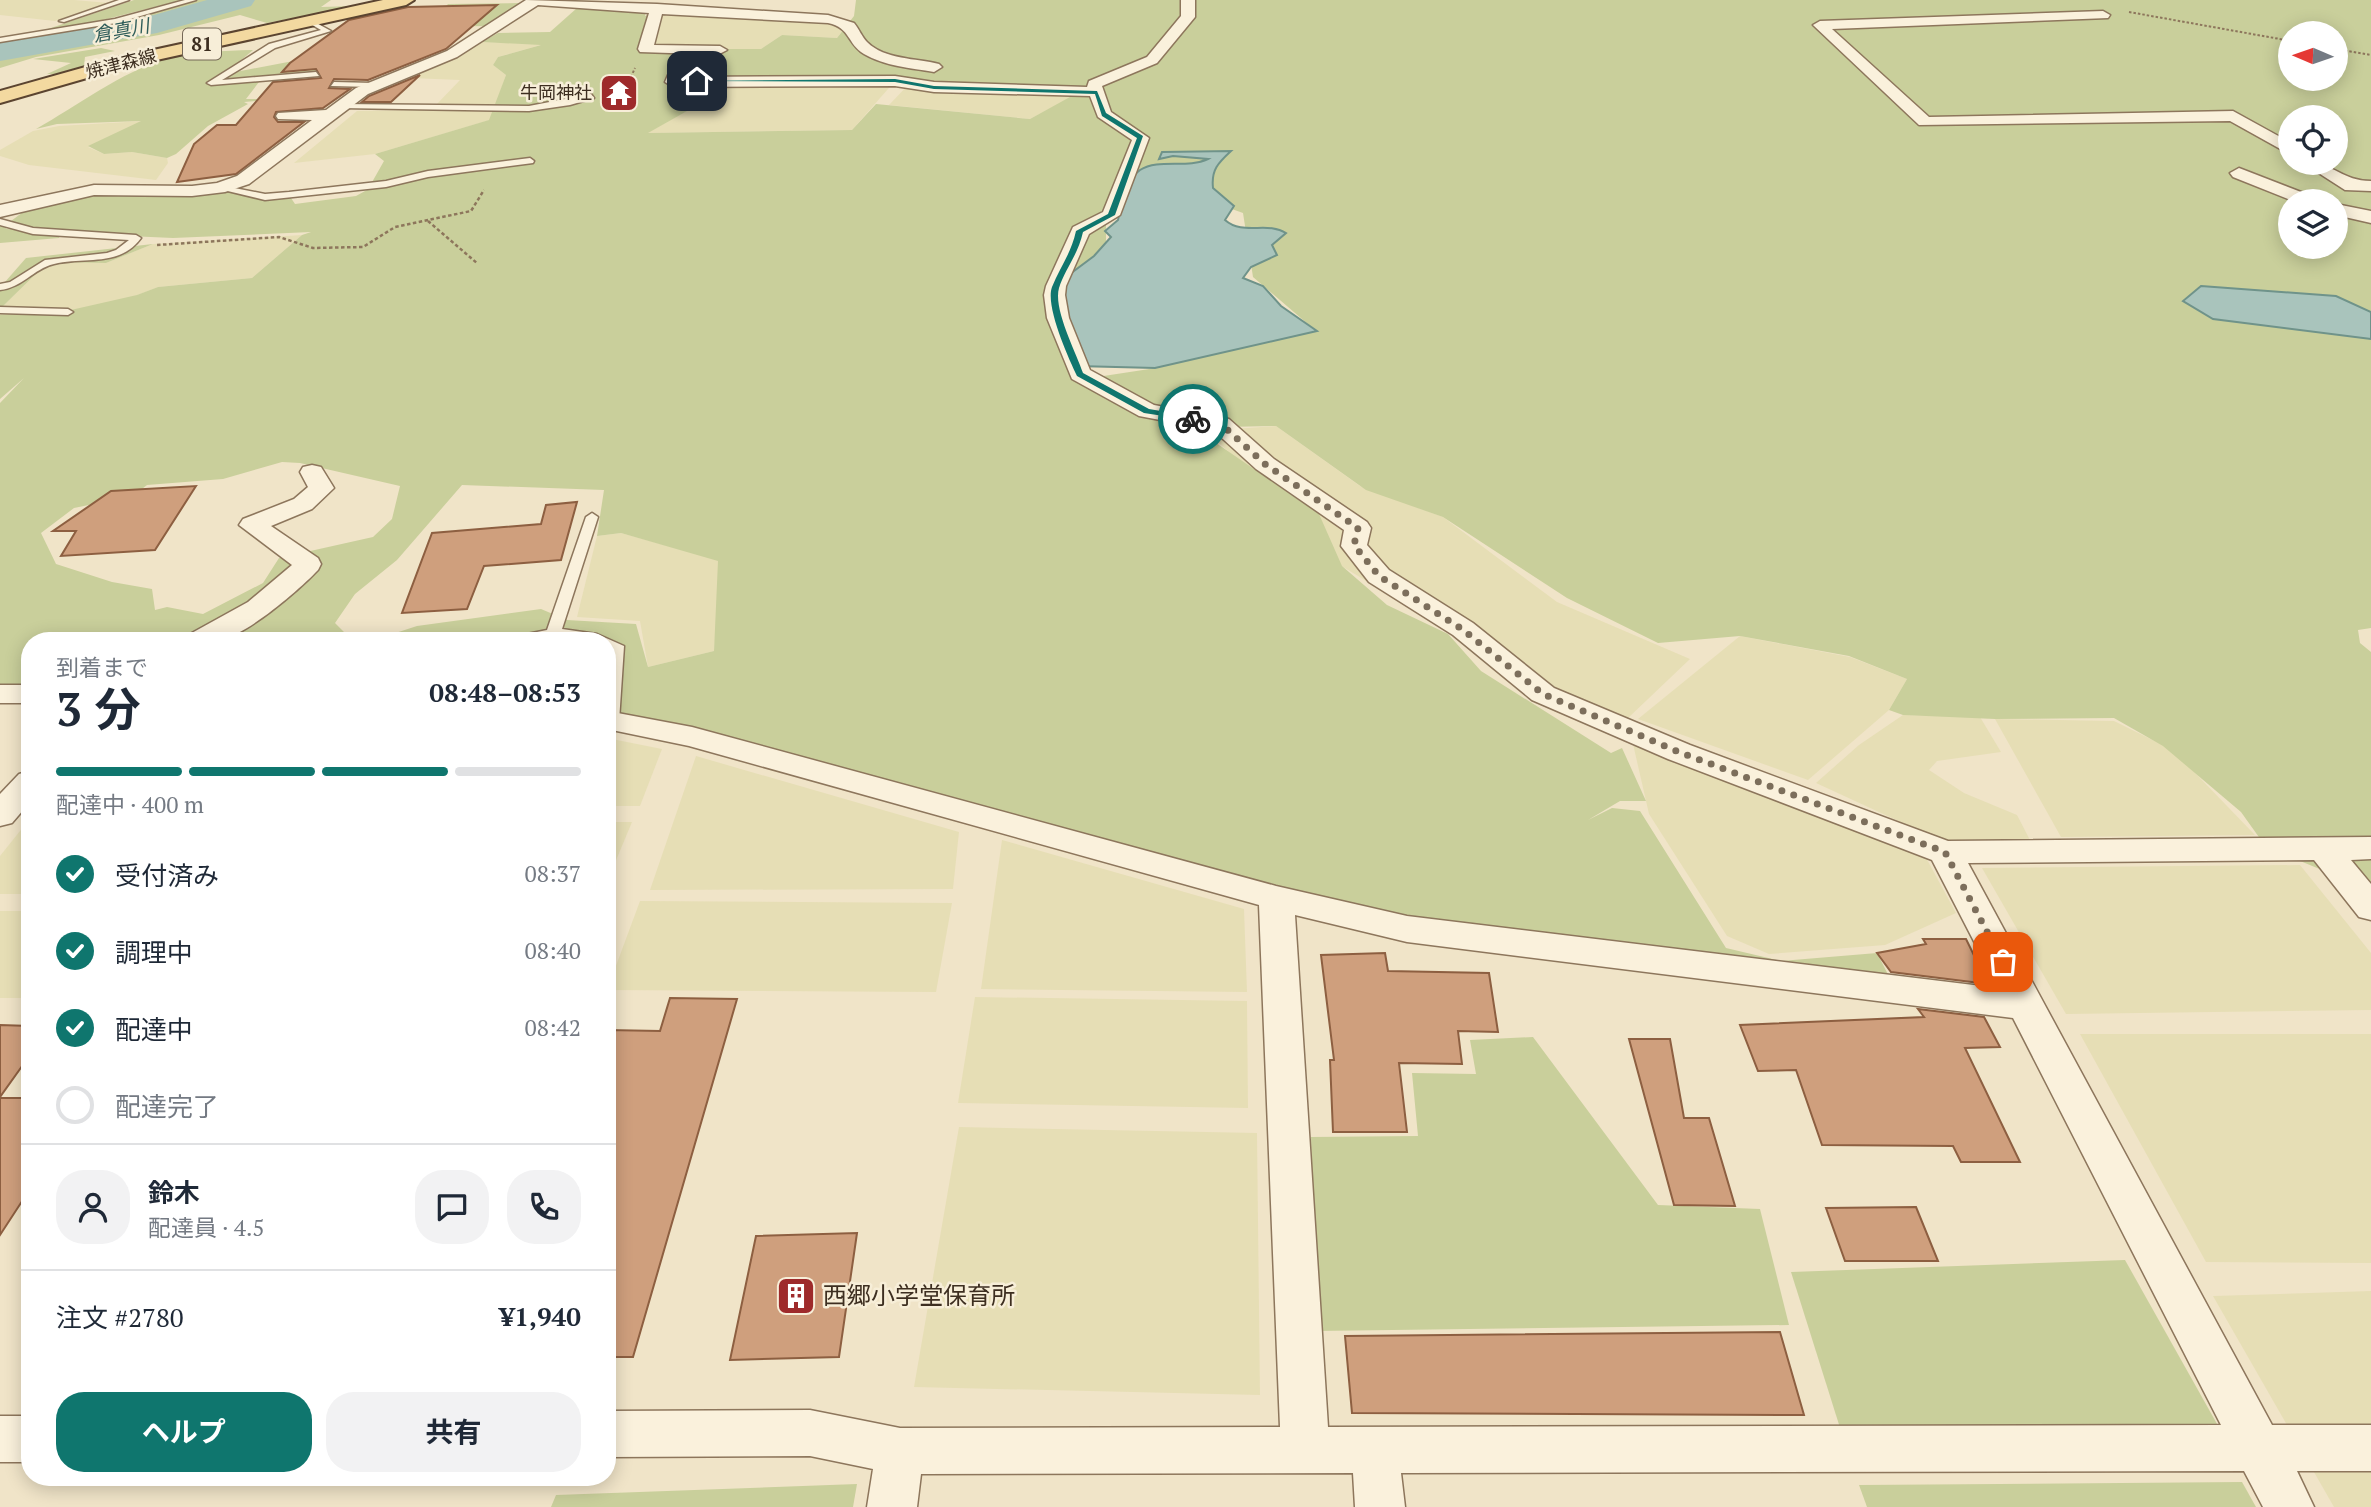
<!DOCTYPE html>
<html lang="ja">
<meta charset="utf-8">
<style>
body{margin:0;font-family:"PT Serif","Noto Sans JP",serif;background:#f2f2f3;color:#1f2937;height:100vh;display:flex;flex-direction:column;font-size:26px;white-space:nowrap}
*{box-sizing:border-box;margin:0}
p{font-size:23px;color:#747a83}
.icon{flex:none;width:38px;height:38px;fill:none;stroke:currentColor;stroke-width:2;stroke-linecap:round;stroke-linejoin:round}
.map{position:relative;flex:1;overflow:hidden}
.details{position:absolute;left:21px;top:632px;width:595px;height:854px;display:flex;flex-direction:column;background:#fff;border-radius:28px;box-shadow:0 4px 18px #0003}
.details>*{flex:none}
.needle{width:46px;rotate:272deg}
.buttons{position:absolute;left:2278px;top:21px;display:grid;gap:14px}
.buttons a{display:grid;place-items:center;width:70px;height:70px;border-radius:50%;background:#fff;box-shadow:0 4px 18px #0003;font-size:35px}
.pin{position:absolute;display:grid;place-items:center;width:60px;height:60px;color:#fff;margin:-30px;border-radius:14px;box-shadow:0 4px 10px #0006}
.courier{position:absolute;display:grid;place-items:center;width:70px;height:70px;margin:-35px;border:5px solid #0f766e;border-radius:50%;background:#fff;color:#222;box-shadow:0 2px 9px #0007}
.head em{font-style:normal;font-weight:700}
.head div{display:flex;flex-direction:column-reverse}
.head{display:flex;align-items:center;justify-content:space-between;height:119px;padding:0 35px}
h1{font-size:46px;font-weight:700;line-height:52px}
.bar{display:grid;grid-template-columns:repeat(4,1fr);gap:10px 7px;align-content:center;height:84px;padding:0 35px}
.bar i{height:9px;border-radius:5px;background:#e0e1e3}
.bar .selected{background:#0f766e}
.bar p{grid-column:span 4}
.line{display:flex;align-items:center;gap:18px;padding:0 35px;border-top:2px solid #e0e1e3}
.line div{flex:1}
.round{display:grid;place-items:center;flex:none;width:74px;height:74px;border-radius:28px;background:#f2f2f3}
ol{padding:0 35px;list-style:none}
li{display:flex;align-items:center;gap:21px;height:77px}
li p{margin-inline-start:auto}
li .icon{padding:7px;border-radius:50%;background:#0f766e;color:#fff;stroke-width:4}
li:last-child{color:#747a83}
li i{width:38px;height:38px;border:4px solid #e0e1e3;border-radius:50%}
.action{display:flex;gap:14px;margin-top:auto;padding:14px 35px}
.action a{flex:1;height:80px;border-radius:28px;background:#0f766e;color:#fff;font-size:28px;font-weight:700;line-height:80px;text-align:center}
.action a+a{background:#f2f2f3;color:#1f2937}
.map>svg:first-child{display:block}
.farmland{fill:#e6deb5}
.green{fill:#c9cf9b;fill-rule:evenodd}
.water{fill:#a9c4bc;stroke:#6f938a;stroke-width:2}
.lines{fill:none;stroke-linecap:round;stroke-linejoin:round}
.river{fill:#a9c4bc;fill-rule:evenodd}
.building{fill:#cf9f7d;stroke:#8d5f41;stroke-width:2}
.lane-casing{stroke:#8d765c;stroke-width:3}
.street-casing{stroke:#8d765c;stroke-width:3}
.primary-casing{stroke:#5b4430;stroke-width:4}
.path-far1{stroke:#8d765c;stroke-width:2;stroke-dasharray:2.5 2;stroke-linecap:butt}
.path{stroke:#8d765c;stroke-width:2.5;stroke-dasharray:3.5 2.5;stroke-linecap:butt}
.lane{fill:#faf1dc;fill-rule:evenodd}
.street{fill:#faf1dc;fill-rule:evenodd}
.primary{fill:#f3d9a0;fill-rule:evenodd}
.route{fill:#0f766e}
.done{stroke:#7c6e5b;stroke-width:7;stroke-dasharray:0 12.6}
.labels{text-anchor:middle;stroke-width:5;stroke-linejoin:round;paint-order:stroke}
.far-street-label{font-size:18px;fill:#3d2e20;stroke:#f7eed8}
.far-poi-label{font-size:18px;fill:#3d2e20;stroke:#f7eed8;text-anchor:end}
.far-water-label{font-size:19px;font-style:italic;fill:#2f5d5a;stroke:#f7eed8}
.shield{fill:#f7eed8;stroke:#756857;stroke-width:2}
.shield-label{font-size:19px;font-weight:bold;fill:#3d2e20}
.near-poi-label{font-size:24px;fill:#3d2e20;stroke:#f7eed8;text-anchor:start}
</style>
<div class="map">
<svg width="2371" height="1507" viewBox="0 0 2371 1507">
<rect width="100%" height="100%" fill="#f0e4c8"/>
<g class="farmland">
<path d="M0 0H74L109 3 55 21 0 15Z"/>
<path d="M657 8 828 19 845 27 837 38 782 35 761 49H645Z"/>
<path d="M482 42 544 44 498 57 493 65 506 75 490 120 375 154 294 163 357 111 410 110 436 105 460 80 410 78Z"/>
<path d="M895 81 852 130 647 133 735 84Z"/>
<path d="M910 83 1081 92 1030 119 889 105Z"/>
<path d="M144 121 88 147 104 154 132 152 167 158 168 163 156 180 29 165 0 156V150L33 131 59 126Z"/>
<path d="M302 235 252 278 158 287 0 349V309L48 262 106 263 153 244Z"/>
<path d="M1276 426 1360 486 1443 517 1557 602 1690 659 1627 719 1552 692 1323 555 1237 459 1205 431Z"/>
<path d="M621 533 722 561 714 651 648 667 640 621 577 617 597 536Z"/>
<path d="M1740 636 1850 657 1907 679 1889 710 1808 780 1638 719Z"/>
<path d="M1903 715 1980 717 2001 752 1937 761 1929 770 1964 793 2017 815 2031 842H1944L1816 783 1859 745Z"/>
<path d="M1995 719 2114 721 2173 750 2255 835 2061 837Z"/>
<path d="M607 738 662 749 640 806H607Z"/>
<path d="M1633 744 1729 771 1924 854 1956 913 1885 945 1769 954 1727 936 1649 814Z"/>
<path d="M696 756 959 832 953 889 650 890Z"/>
<path d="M28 821 30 894H0V856Z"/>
<path d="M607 822H632L607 882Z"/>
<path d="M1002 840 1244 909 1247 992 981 989Z"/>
<path d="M2300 865 2371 953V1010L2066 1014 1982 868Z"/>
<path d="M640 901 952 903 936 992 607 990Z"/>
<rect x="0" y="911" width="30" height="87"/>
<path d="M975 997 1247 1001 1248 1108 958 1103Z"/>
<path d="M2080 1034H2371V1263L2206 1262Z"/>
<path d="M959 1127 1257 1133 1260 1395 914 1387Z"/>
<path d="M2371 1291V1507H2334L2213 1296Z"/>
</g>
<g class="green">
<path d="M134 0H182L71 28 39 32Z"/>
<path d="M194 0H331L321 7 354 6 267 23 240 15 159 35 36 57 0 68V40L102 25Z"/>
<path d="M856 0H2371V628L2358 630 2360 643 2371 652V885L2349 881 2266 847 2241 812 2163 746 2114 718 1995 719 1903 715 1889 710 1907 679 1849 656 1740 636 1658 643 1567 598 1443 517 1366 490 1276 426 1225 427 1128 398 1097 377 1156 368 1316 331 1253 277 1243 213 1215 203 1210 191 1193 187 1106 221V250L1046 312 1076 378 1163 420 1208 425 1206 436 1319 514 1342 566 1387 605 1448 634 1481 671 1611 753 1622 748 1646 801H1620L1588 820 1612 808 1640 811 1726 948 1781 961 1877 953 1896 990 1700 956 1504 941 1480 924 1491 940 1386 924 1333 912 822 773 814 766 607 718V640H374L417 626 541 609 567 620 636 624 648 667 714 651 718 561 621 533 597 536 604 490 462 485 397 560 355 594 335 623 347 635 370 640H30V688H0V403L24 378 0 399V315L62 312 137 295 158 287 252 278 302 235 311 232 173 238 61 233 59 238 0 243V224L7 229 31 230 11 221 23 212 59 201 68 194 104 190 198 193 243 182 240 193 289 195 295 204 356 196 376 185 371 184 384 161 375 154 489 120 506 75 493 65 498 57 541 45 482 42 498 33 550 32 577 8 645 10V16L656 12 645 49H761L782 35 837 38 854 16ZM2291 33H2336V79H2291ZM885 80 934 87 1079 92 1030 119 876 104 852 130 648 133 735 84ZM2291 117H2336V163H2291ZM2291 201H2336V247H2291ZM282 462 300 463 400 486 392 519 373 537 279 558 263 583 203 614 167 607 155 610 152 589 112 582 56 564 41 533 74 508 133 496 147 485 223 479Z"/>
<path d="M520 3 487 26 427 27 448 4Z"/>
<path d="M101 48 115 51 85 57 84 66 55 74H47L71 63 33 59Z"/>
<path d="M253 50 225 74 309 58 329 72 289 73 262 78 246 99H268L334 84 339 87 326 95 244 102 248 104 208 126 176 154 167 158 132 152 104 154 88 146 141 121 57 124 36 129C77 106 121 72 166 59 195 51 223 51 253 50Z"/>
<path d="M153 244 106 263 48 262 0 309V283L5 282 26 258Z"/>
<path d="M1533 1037 1658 1205 1760 1209 1789 1325 1315 1331 1311 1137 1418 1136 1412 1073 1476 1074 1470 1040Z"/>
<path d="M2125 1260 2221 1431H1841L1791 1272Z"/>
<path d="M2242 1482 2256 1507H1867L1859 1485Z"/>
<path d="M857 1484 853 1507H551L556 1495Z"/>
</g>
<g class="water">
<path d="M1231 151C1218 163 1211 170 1213 188L1234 206 1225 220C1243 236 1267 221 1286 233L1272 245 1277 255 1251 267 1243 278 1263 286 1281 306 1317 331 1155 368 1077 366 1058 283 1094 256 1111 237 1105 231 1118 220 1121 207 1116 196C1124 188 1131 177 1140 170 1159 158 1187 169 1208 159L1173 156 1159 159 1162 152Z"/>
<path d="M2201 286 2336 296 2371 312V339L2213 319 2183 301Z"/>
</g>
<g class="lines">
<path class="river" d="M207 0H255L251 6 157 33 0 61V41L154 15Z"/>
</g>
<g class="building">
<path d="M497 5 446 49 368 80 334 79 329 88 350 89 323 108 276 112 274 117 278 122H304L236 174 177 182 194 144 217 125H236L273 82 321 78 316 69 282 72 290 63 349 20 408 7Z"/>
<path d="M420 75 391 102H362L369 96Z"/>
<path d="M196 486 155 550 61 556 76 531H53L111 491Z"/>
<path d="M577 502 561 560 484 566 467 609 402 613 432 533 541 524 546 505Z"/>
<path d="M1923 939H1966L1988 984 1891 972 1877 953 1926 944Z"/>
<path d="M1385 953 1388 971 1489 973 1498 1032 1458 1031 1462 1064 1399 1063 1407 1132H1333L1330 1060H1334L1321 955Z"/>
<path d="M670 998 737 999 633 1357H607V1030L660 1031Z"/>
<path d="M1918 1009 1984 1017 2000 1047 1965 1048 2020 1162H1961L1953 1146 1822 1145 1796 1070 1758 1071 1740 1025 1924 1017Z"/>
<path d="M0 1025 30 1026V1055L0 1097Z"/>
<path d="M1629 1039H1670L1684 1118H1709L1735 1206 1674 1205Z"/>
<path d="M0 1098H30V1189L0 1235Z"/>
<path d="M1916 1207 1938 1261H1845L1826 1208Z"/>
<path d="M857 1233 839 1357 730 1360 756 1236Z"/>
<path d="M1780 1332 1804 1415 1352 1413 1345 1336Z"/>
</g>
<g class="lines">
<g class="lane-casing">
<g id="lane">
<path d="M119 0H129L64 22 59 21Z"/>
<path d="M185 0H196L116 23 0 42V38L115 19Z"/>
<path d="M307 20H311L331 31 275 48 222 80 316 72 319 76 211 85 207 83 269 44 321 30 307 22Z"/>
<path d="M334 82 373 83 377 85 373 87 331 86Z"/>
<path d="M591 94 594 98 570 105 529 111 341 108 337 106 341 104 529 106Z"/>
<path d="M530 158 534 161 533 163 428 177 386 187 265 200 215 188 219 185 265 194 289 192 386 181 428 171Z"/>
<path d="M0 219 33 228 136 235 141 238C119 268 85 256 54 264 33 269 22 288 0 290V284L10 282 45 260 107 253 116 250 129 240 33 234 0 225Z"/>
<path d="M0 307 68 309 73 312 68 315 0 313Z"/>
<path d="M592 513 598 517 562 629 597 634 624 646 619 721 611 726 607 725 610 648 607 640 571 638 510 640 512 637 547 630 586 517Z"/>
</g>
</g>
<g class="street-casing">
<g id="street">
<path d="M526 0 657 4 828 15 854 23C859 29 862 37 867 42 885 60 916 58 939 64L942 67 934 72C911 68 884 66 864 54 847 44 851 28 828 23L662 14 654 45 720 46 727 50 683 73 682 77 895 76 934 82 1087 87 1089 81 1147 57 1181 16V0H1195V17L1157 63 1102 86 1111 112 1149 138 1120 215 1089 234 1066 286 1065 295 1069 318 1090 370 1154 405 1229 419 1274 459 1367 522 1371 528 1367 545 1389 570 1473 623 1554 688 1690 745 1948 841 2371 837V859L2351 860 2371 884V920L2359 917 2314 860 1968 863 2272 1425H2371V1471H2297L2314 1507H2263L2244 1471 1401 1473 1405 1507H1355L1353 1473 921 1474 917 1507H867L873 1469 810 1456 607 1457V1411L810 1410 900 1428 1280 1427 1259 905 689 746 607 729V711L692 727 1276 886 1407 916 1998 988 1932 860 1668 759 1532 700 1453 635 1369 582 1341 546 1344 530 1256 469 1213 430 1139 416 1072 379 1047 318 1044 295 1046 286 1073 227 1103 212 1132 140 1098 117 1090 96 934 92 895 86 673 87 665 82 671 68 700 54 640 52 638 49 649 13 538 5 457 57 368 94 249 184 225 192 192 196 94 195 0 217V205L94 185 192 186 217 183 237 176 312 120 278 119 276 116 278 113 326 110 356 88 447 51ZM1295 915 1407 942 2013 1018 2221 1425 1328 1427Z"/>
<path d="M2103 11 2110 15 2108 18 1832 29 1929 117 2233 111 2291 143V155L2230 121 1919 125 1813 25 1820 21Z"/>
<path d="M2303 163C2335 162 2341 181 2371 181V191L2345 190Z"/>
<path d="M2239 168 2314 197 2317 201H2293L2233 177 2230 173Z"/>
<path d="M2336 204 2371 211V223L2336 215Z"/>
<path d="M312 465 321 467 334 488 312 509 271 526 318 558 321 564 318 570C299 590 246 636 219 640 209 642 197 640 186 640L190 634 248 602 292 565 239 525 243 519 294 499 308 487 300 472 303 467Z"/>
<rect x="0" y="685" width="30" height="18"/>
<path d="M30 771V802L12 823 0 826V794L19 774Z"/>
<rect x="0" y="1416" width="30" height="46"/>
</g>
</g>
<g class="primary-casing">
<path id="primary" d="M383 0H414L406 5 125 67 0 103V91L121 57Z"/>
</g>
<g class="path-far1">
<path d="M2129 12 2291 41"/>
<path d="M2336 49 2371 55"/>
<path d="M629 81 635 68"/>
</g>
<g class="path">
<path d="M428 221 478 264"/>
<path d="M157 245 279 237 313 248 363 247 395 227 471 211 484 190"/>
</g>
<use href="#lane" class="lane"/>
<use href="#street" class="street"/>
<use href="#primary" class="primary"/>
</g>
<path class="route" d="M895 79 934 86 1097 91 1106 113 1143 136 1115 215 1083 232C1078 255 1065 269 1059 288 1053 309 1076 352 1083 373L1149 409 1196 417V421L1144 413 1077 376C1068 357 1045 306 1052 287 1060 267 1071 254 1076 231L1108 214 1137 138 1102 116 1095 94 934 89 895 82 695 81Z"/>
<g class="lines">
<path class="done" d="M1193 419 1221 424 1265 464 1358 528 1354 545 1379 576 1462 629 1543 694 1679 752 1945 852 2003 962"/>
</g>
<defs>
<g id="temple-square" transform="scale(2.0125)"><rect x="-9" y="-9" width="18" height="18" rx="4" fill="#9e2a2b" stroke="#f7eed8"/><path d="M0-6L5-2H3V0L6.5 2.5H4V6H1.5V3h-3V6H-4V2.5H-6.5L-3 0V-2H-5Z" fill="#fff"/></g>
<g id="building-square" transform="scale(2.0125)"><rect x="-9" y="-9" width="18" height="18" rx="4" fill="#9e2a2b" stroke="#f7eed8"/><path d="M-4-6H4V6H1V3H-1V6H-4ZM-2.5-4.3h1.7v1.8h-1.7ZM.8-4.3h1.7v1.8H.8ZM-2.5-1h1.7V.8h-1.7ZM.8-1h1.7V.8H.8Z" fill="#fff"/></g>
</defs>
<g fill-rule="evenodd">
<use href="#temple-square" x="619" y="93"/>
<use href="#building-square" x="796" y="1296"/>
</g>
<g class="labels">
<g class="far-street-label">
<text transform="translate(121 64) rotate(-14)" y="6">焼津森線</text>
</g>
<g class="far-poi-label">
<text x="592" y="99">牛岡神社</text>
</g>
<g class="far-water-label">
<text transform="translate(121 30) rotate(-10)" y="7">倉真川</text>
</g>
<rect class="shield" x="183" y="28.5" width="38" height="31" rx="5"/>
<g class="shield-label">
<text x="202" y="51">81</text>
</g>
<g class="near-poi-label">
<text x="823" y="1304">西郷小学堂保育所</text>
</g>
</g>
</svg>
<div class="buttons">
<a><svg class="needle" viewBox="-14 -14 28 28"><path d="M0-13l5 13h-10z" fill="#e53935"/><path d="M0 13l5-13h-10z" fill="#747a83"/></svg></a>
<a><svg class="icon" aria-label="locate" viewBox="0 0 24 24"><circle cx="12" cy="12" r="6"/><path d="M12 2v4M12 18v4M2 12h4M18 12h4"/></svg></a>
<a><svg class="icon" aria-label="layers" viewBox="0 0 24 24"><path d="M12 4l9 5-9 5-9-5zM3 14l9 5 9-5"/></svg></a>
</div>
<div class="pin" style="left:2003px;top:962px;background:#ea580c"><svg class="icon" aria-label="bag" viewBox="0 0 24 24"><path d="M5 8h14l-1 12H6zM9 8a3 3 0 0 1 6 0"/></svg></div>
<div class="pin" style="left:697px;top:81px;background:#1f2937"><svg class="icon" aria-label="home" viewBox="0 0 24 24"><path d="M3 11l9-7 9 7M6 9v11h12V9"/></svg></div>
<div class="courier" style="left:1193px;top:419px"><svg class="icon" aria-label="bike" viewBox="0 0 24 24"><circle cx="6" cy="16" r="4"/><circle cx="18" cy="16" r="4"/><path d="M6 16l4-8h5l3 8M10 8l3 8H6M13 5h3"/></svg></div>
<section class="details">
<div class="head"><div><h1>3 分</h1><p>到着まで</p></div><em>08:48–08:53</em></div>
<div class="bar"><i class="selected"></i><i class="selected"></i><i class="selected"></i><i></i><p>配達中 · 400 m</p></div>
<ol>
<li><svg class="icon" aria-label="check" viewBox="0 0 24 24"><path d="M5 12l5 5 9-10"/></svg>受付済み<p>08:37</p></li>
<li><svg class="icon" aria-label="check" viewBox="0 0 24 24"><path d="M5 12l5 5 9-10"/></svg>調理中<p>08:40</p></li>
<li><svg class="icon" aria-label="check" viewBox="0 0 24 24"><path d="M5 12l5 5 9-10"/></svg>配達中<p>08:42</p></li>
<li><i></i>配達完了</li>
</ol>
<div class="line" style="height:126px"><a class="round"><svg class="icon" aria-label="person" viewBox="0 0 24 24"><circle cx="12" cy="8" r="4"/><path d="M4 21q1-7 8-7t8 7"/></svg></a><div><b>鈴木</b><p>配達員 · 4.5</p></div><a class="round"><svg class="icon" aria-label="chat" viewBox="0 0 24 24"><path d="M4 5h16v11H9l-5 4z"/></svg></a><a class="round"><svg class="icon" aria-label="phone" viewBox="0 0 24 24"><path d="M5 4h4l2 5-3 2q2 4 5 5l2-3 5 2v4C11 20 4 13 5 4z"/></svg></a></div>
<div class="line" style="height:91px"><div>注文 #2780</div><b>¥1,940</b></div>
<div class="action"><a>ヘルプ</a><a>共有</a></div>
</section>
</div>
